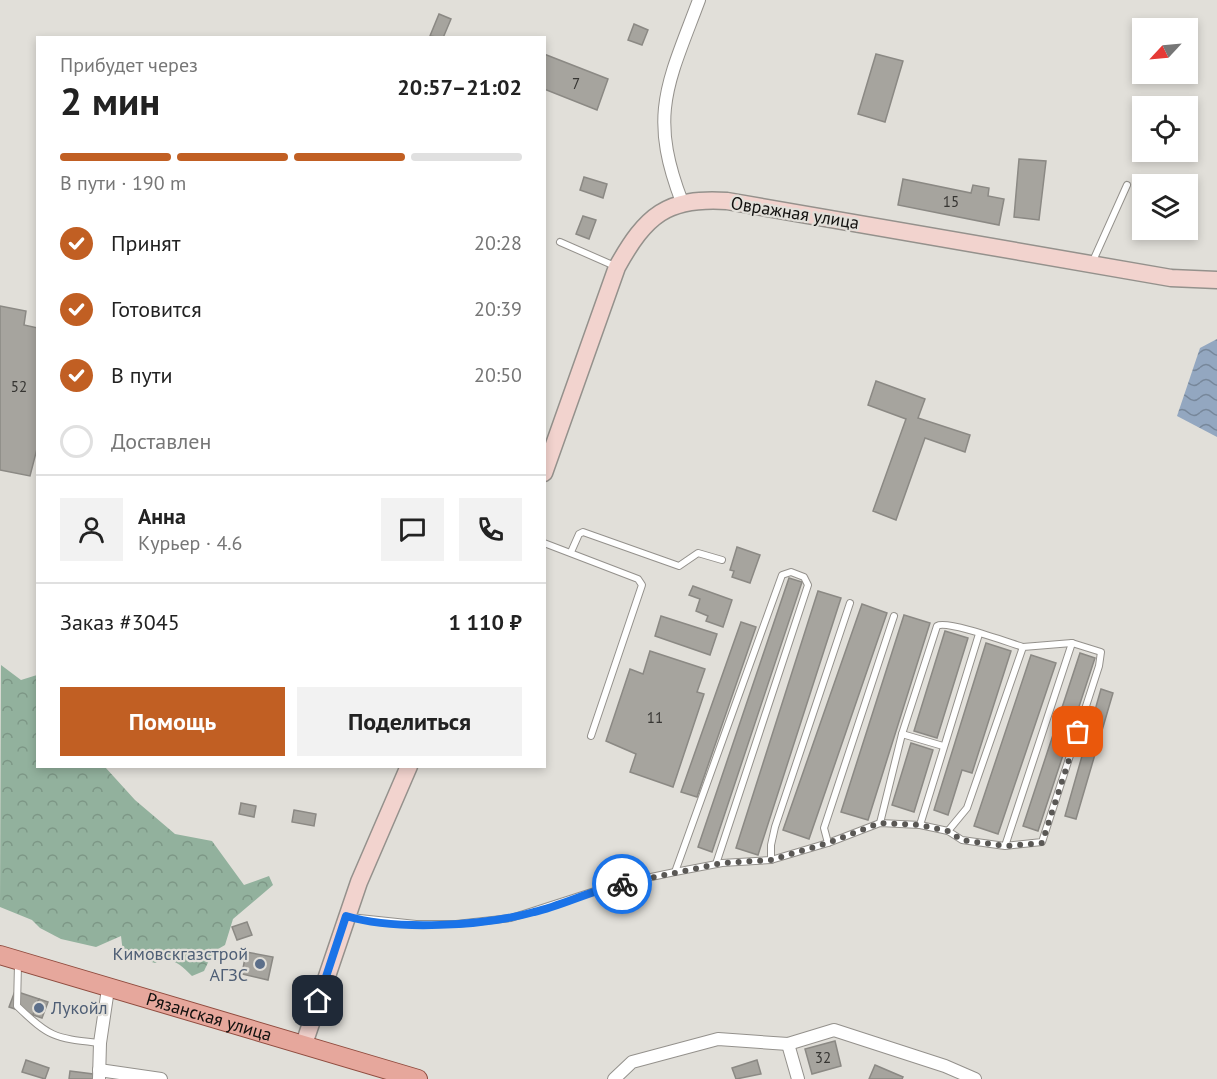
<!DOCTYPE html>
<html lang="ru">
<meta charset="utf-8">
<style>
body{margin:0;font-family:"PT Sans",sans-serif;background:#f2f2f2;color:#222;height:100vh;display:flex;flex-direction:column;font-size:22px;white-space:nowrap}
*{box-sizing:border-box;margin:0}
p{font-size:20px;color:#767676}
.icon{flex:none;width:33px;height:33px;fill:none;stroke:currentColor;stroke-width:2;stroke-linecap:round;stroke-linejoin:round}
.map{position:relative;flex:1;overflow:hidden}
.details{position:absolute;left:36px;top:36px;width:510px;height:732px;display:flex;flex-direction:column;background:#fff;border-radius:0px;box-shadow:0 3px 9px #0003}
.details>*{flex:none}
.needle{width:39px;rotate:244deg}
.controls{position:absolute;left:1132px;top:18px;display:grid;gap:12px}
.controls a{display:grid;place-items:center;width:66px;height:66px;border-radius:0px;background:#fff;box-shadow:0 3px 9px #0003;font-size:30px}
.pin{position:absolute;display:grid;place-items:center;width:51px;height:51px;color:#fff;margin:-26px;border-radius:12px;box-shadow:0 3px 9px #0006}
.courier{position:absolute;display:grid;place-items:center;width:60px;height:60px;margin:-30px;border:4px solid #1a73e8;border-radius:50%;background:#fff;color:#222;box-shadow:0 2px 8px #0007}
.head em{font-style:normal;font-weight:600}
.head div{display:flex;flex-direction:column-reverse}
.head{display:flex;align-items:center;justify-content:space-between;height:102px;padding:0 24px}
h1{font-size:39px;font-weight:600;line-height:45px}
.bar{display:grid;grid-template-columns:repeat(4,1fr);gap:9px 6px;align-content:center;height:72px;padding:0 24px}
.bar i{height:8px;border-radius:4px;background:#e0e0e0}
.bar .current{background:#c15f23}
.bar p{grid-column:span 4}
.line{display:flex;align-items:center;gap:15px;padding:0 24px;border-top:2px solid #e0e0e0}
.line div{flex:1}
.round{display:grid;place-items:center;flex:none;width:63px;height:63px;border-radius:0px;background:#f2f2f2}
ol{padding:0 24px;list-style:none}
li{display:flex;align-items:center;gap:18px;height:66px}
li p{margin-inline-start:auto}
li .icon{padding:6px;border-radius:50%;background:#c15f23;color:#fff;stroke-width:4}
li:last-child{color:#767676}
li i{width:33px;height:33px;border:3px solid #e0e0e0;border-radius:50%}
.primary-button{display:flex;gap:12px;margin-top:auto;padding:12px 24px}
.primary-button a{flex:1;height:69px;border-radius:0px;background:#c15f23;color:#fff;font-size:24px;font-weight:600;line-height:69px;text-align:center}
.primary-button a+a{background:#f2f2f2;color:#222}
.map>svg:first-child{display:block}
.forest{fill:url(#forest-crowns)}
.water{fill:url(#water-waves)}
.building{fill:#a6a49e;stroke:#8b8984;stroke-width:1.5}
.lines{fill:none;stroke-linecap:round;stroke-linejoin:round}
.lane-casing{stroke:#94918c;stroke-width:8}
.street-casing{stroke:#94918c;stroke-width:14}
.secondary-casing{stroke:#94918c;stroke-width:19}
.primary-casing{stroke:#904c3f;stroke-width:20}
.lane{stroke:#fff;stroke-width:6}
.street{stroke:#fff;stroke-width:12}
.secondary{stroke:#f2d3ce;stroke-width:16}
.primary{stroke:#e6a79c;stroke-width:18}
.done{stroke:#5a5855;stroke-width:6;stroke-dasharray:0 10.8}
.route{stroke:#1a73e8;stroke-width:8}
.service-dot{fill:#5c6f8a;stroke:#e1dfd9;stroke-width:2}
.labels{text-anchor:middle;stroke-width:4.5;stroke-linejoin:round;paint-order:stroke}
.number-label{font-size:15px;fill:#363532}
.street-label{font-size:18px;fill:#11100e;stroke:#e1dfd9}
.service-label{font-size:18px;fill:#4e5e75;stroke:#e1dfd9;text-anchor:end}
</style>
<div class="map">
<svg width="1217" height="1079" viewBox="0 0 1217 1079">
<defs>
<pattern id="forest-crowns" width="20" height="18" patternUnits="userSpaceOnUse" patternTransform="scale(1.5)"><rect width="20" height="18" fill="#92b19d"/><path d="M2 6a3 3 0 1 1 6 0M12 15a3 3 0 1 1 6 0" fill="none" stroke="#7d9786"/></pattern>
<pattern id="water-waves" width="16" height="10" patternUnits="userSpaceOnUse" patternTransform="scale(1.5)"><rect width="16" height="10" fill="#93a7c0"/><path d="M0 5q4-4 8 0t8 0" fill="none" stroke="#77879a"/></pattern>
</defs>
<rect width="100%" height="100%" fill="#e1dfd9"/>
<path class="forest" d="M1 665 21 680 37 675 38 766 105 767 135 800 175 834 212 841 244 885 269 876 273 885 233 919 225 945 213 952 204 971 192 976C181 965 170 954 155 963L123 953 121 936 96 947 61 939 40 928 32 920 0 907Z"/>
<path class="water" d="M1217 339V437L1177 416 1200 348Z"/>
<g class="building">
<path d="M439 14 451 19 443 38 430 36Z"/>
<path d="M634 24 648 30 642 45 628 40Z"/>
<path d="M544 54 608 79 597 110 544 89Z"/>
<path d="M876 54 903 61 885 122 858 114Z"/>
<path d="M1019 159 1046 161 1039 220 1014 217Z"/>
<path d="M584 177 607 184 603 198 580 190Z"/>
<path d="M903 179 971 193 973 185 989 188 988 196 1004 199 999 225 898 205Z"/>
<path d="M583 216 596 220 589 239 576 234Z"/>
<path d="M0 306 26 311 24 325 38 328V445L30 476 0 470Z"/>
<path d="M876 381 925 399 918 418 970 435 965 452 925 438 896 520 873 511 906 419 868 405Z"/>
<path d="M737 547 760 555 750 583 732 577 734 571 730 570Z"/>
<path d="M789 578 802 582 712 852 698 847Z"/>
<path d="M693 586 732 600 723 627 706 621 708 616 696 611 700 599 689 595Z"/>
<path d="M818 591 841 598 758 855 736 848Z"/>
<path d="M862 604 887 613 809 839 783 830Z"/>
<path d="M904 615 930 623 868 820 841 812Z"/>
<path d="M661 616 717 634 710 655 655 636Z"/>
<path d="M741 622 756 627 697 797 681 792Z"/>
<path d="M945 631 968 638 937 738 914 731Z"/>
<path d="M986 643 1011 651 972 773 962 770 948 815 934 810Z"/>
<path d="M650 651 705 669 697 692 704 694 673 787 630 772 636 754 606 741 630 669 643 674Z"/>
<path d="M1080 653 1095 658 1038 831 1023 826Z"/>
<path d="M1031 655 1056 663 998 834 974 826Z"/>
<path d="M1101 689 1113 693 1076 819 1065 816Z"/>
<path d="M911 743 933 750 914 812 892 805Z"/>
<path d="M241 803 256 806 254 817 239 814Z"/>
<path d="M294 810 316 814 314 826 292 822Z"/>
<path d="M247 922 252 935 237 940 232 927Z"/>
<path d="M246 952 273 957 268 980 242 974Z"/>
<path d="M15 991 39 999 33 1015 9 1007Z"/>
<path d="M39 999 48 1002 42 1018 33 1015Z"/>
<path d="M835 1041 841 1066 812 1074 805 1049Z"/>
<path d="M26 1060 49 1068 45 1079 22 1072Z"/>
<path d="M757 1060 761 1074 736 1079 732 1068Z"/>
<path d="M875 1065 903 1077 902 1079H869Z"/>
<path d="M70 1071 93 1074V1079H69Z"/>
</g>
<g class="lines">
<g class="lane-casing">
<g id="lane">
<path d="M560 242 617 267"/>
<path d="M1092 263 1127 185"/>
<path d="M544 543 638 579 642 585 591 736"/>
<path d="M571 552 579 534 583 532 679 566 698 553 722 560"/>
<path d="M902 734 943 746"/>
<path d="M880 823 902 734 937 626C947 620 1007 642 1023 647"/>
<path d="M920 825 979 634"/>
<path d="M948 831 967 808 1023 647 1072 643"/>
<path d="M828 843 824 828 894 616"/>
<path d="M771 860V845L775 827 850 603"/>
<path d="M675 872 782 575 791 572 804 577 808 585 716 864"/>
<path d="M350 917 416 924H456L511 918 613 885 675 872 722 863 771 860 828 843 880 823 920 825 948 831 962 840 1005 846 1042 842 1099 666 1101 652 1072 643 1005 846"/>
<path d="M18 964 17 1006C50 1038 55 1038 99 1043"/>
</g>
</g>
<g class="street-casing">
<g id="street">
<path d="M682 202C648 114 668 83 699 0"/>
<path d="M788 1044 798 1079"/>
<path d="M99 1070 161 1079"/>
<path d="M99 1079 100 1043 108 989"/>
<path d="M614 1079 632 1062 718 1039 788 1044 834 1030 945 1066 975 1079"/>
</g>
</g>
<g class="secondary-casing">
<g id="secondary">
<path d="M544 473 617 267C646 215 667 197 727 201L1171 278 1217 280"/>
<path d="M304 1044 359 882 409 766"/>
</g>
</g>
<g class="primary-casing">
<g id="primary">
<path id="s1" d="M0 955 418 1079"/>
</g>
</g>
<use href="#lane" class="lane"/>
<use href="#street" class="street"/>
<use href="#secondary" class="secondary"/>
<use href="#primary" class="primary"/>
</g>
<g class="lines">
<path class="done" d="M622 884 722 863 771 860 828 843 880 823 920 825 948 831 962 840 1005 846 1042 843 1078 732"/>
<path class="route" d="M318 1001 346 916C396 931 484 926 534 912 564 905 592 890 622 884"/>
</g>
<g class="service-dot">
<circle cx="260" cy="964" r="6"/>
<circle cx="39" cy="1008" r="6"/>
</g>
<g class="labels">
<g class="number-label">
<text x="576" y="89">7</text>
<text x="951" y="207">15</text>
<text x="19" y="392">52</text>
<text x="655" y="723">11</text>
<text x="823" y="1063">32</text>
</g>
<g class="street-label">
<text transform="translate(795 213) rotate(9)" y="6">Овражная улица</text>
<text dy="6" stroke="none"><textPath href="#s1" startOffset="218">Рязанская улица</textPath></text>
</g>
<g class="service-label">
<text x="248" y="960">Кимовскгазстрой<tspan x="248" dy="21">АГЗС</tspan></text>
<text x="51" y="1014" text-anchor="start">Лукойл</text>
</g>
</g>
</svg>
<div class="controls">
<a><svg class="needle" viewBox="-14 -14 28 28"><path d="M0-13l5 13h-10z" fill="#e53935"/><path d="M0 13l5-13h-10z" fill="#767676"/></svg></a>
<a><svg class="icon" aria-label="locate" viewBox="0 0 24 24"><circle cx="12" cy="12" r="6"/><path d="M12 2v4M12 18v4M2 12h4M18 12h4"/></svg></a>
<a><svg class="icon" aria-label="layers" viewBox="0 0 24 24"><path d="M12 4l9 5-9 5-9-5zM3 14l9 5 9-5"/></svg></a>
</div>
<div class="pin" style="left:1078px;top:732px;background:#ea580c"><svg class="icon" aria-label="bag" viewBox="0 0 24 24"><path d="M5 8h14l-1 12H6zM9 8a3 3 0 0 1 6 0"/></svg></div>
<div class="pin" style="left:318px;top:1001px;background:#1f2937"><svg class="icon" aria-label="home" viewBox="0 0 24 24"><path d="M3 11l9-7 9 7M6 9v11h12V9"/></svg></div>
<div class="courier" style="left:622px;top:884px"><svg class="icon" aria-label="bike" viewBox="0 0 24 24"><circle cx="6" cy="16" r="4"/><circle cx="18" cy="16" r="4"/><path d="M6 16l4-8h5l3 8M10 8l3 8H6M13 5h3"/></svg></div>
<section class="details">
<div class="head"><div><h1>2 мин</h1><p>Прибудет через</p></div><em>20:57–21:02</em></div>
<div class="bar"><i class="current"></i><i class="current"></i><i class="current"></i><i></i><p>В пути · 190 m</p></div>
<ol>
<li><svg class="icon" aria-label="check" viewBox="0 0 24 24"><path d="M5 12l5 5 9-10"/></svg>Принят<p>20:28</p></li>
<li><svg class="icon" aria-label="check" viewBox="0 0 24 24"><path d="M5 12l5 5 9-10"/></svg>Готовится<p>20:39</p></li>
<li><svg class="icon" aria-label="check" viewBox="0 0 24 24"><path d="M5 12l5 5 9-10"/></svg>В пути<p>20:50</p></li>
<li><i></i>Доставлен</li>
</ol>
<div class="line" style="height:108px"><a class="round"><svg class="icon" aria-label="person" viewBox="0 0 24 24"><circle cx="12" cy="8" r="4"/><path d="M4 21q1-7 8-7t8 7"/></svg></a><div><b>Анна</b><p>Курьер · 4.6</p></div><a class="round"><svg class="icon" aria-label="chat" viewBox="0 0 24 24"><path d="M4 5h16v11H9l-5 4z"/></svg></a><a class="round"><svg class="icon" aria-label="phone" viewBox="0 0 24 24"><path d="M5 4h4l2 5-3 2q2 4 5 5l2-3 5 2v4C11 20 4 13 5 4z"/></svg></a></div>
<div class="line" style="height:78px"><div>Заказ #3045</div><b>1 110 ₽</b></div>
<div class="primary-button"><a>Помощь</a><a>Поделиться</a></div>
</section>
</div>
